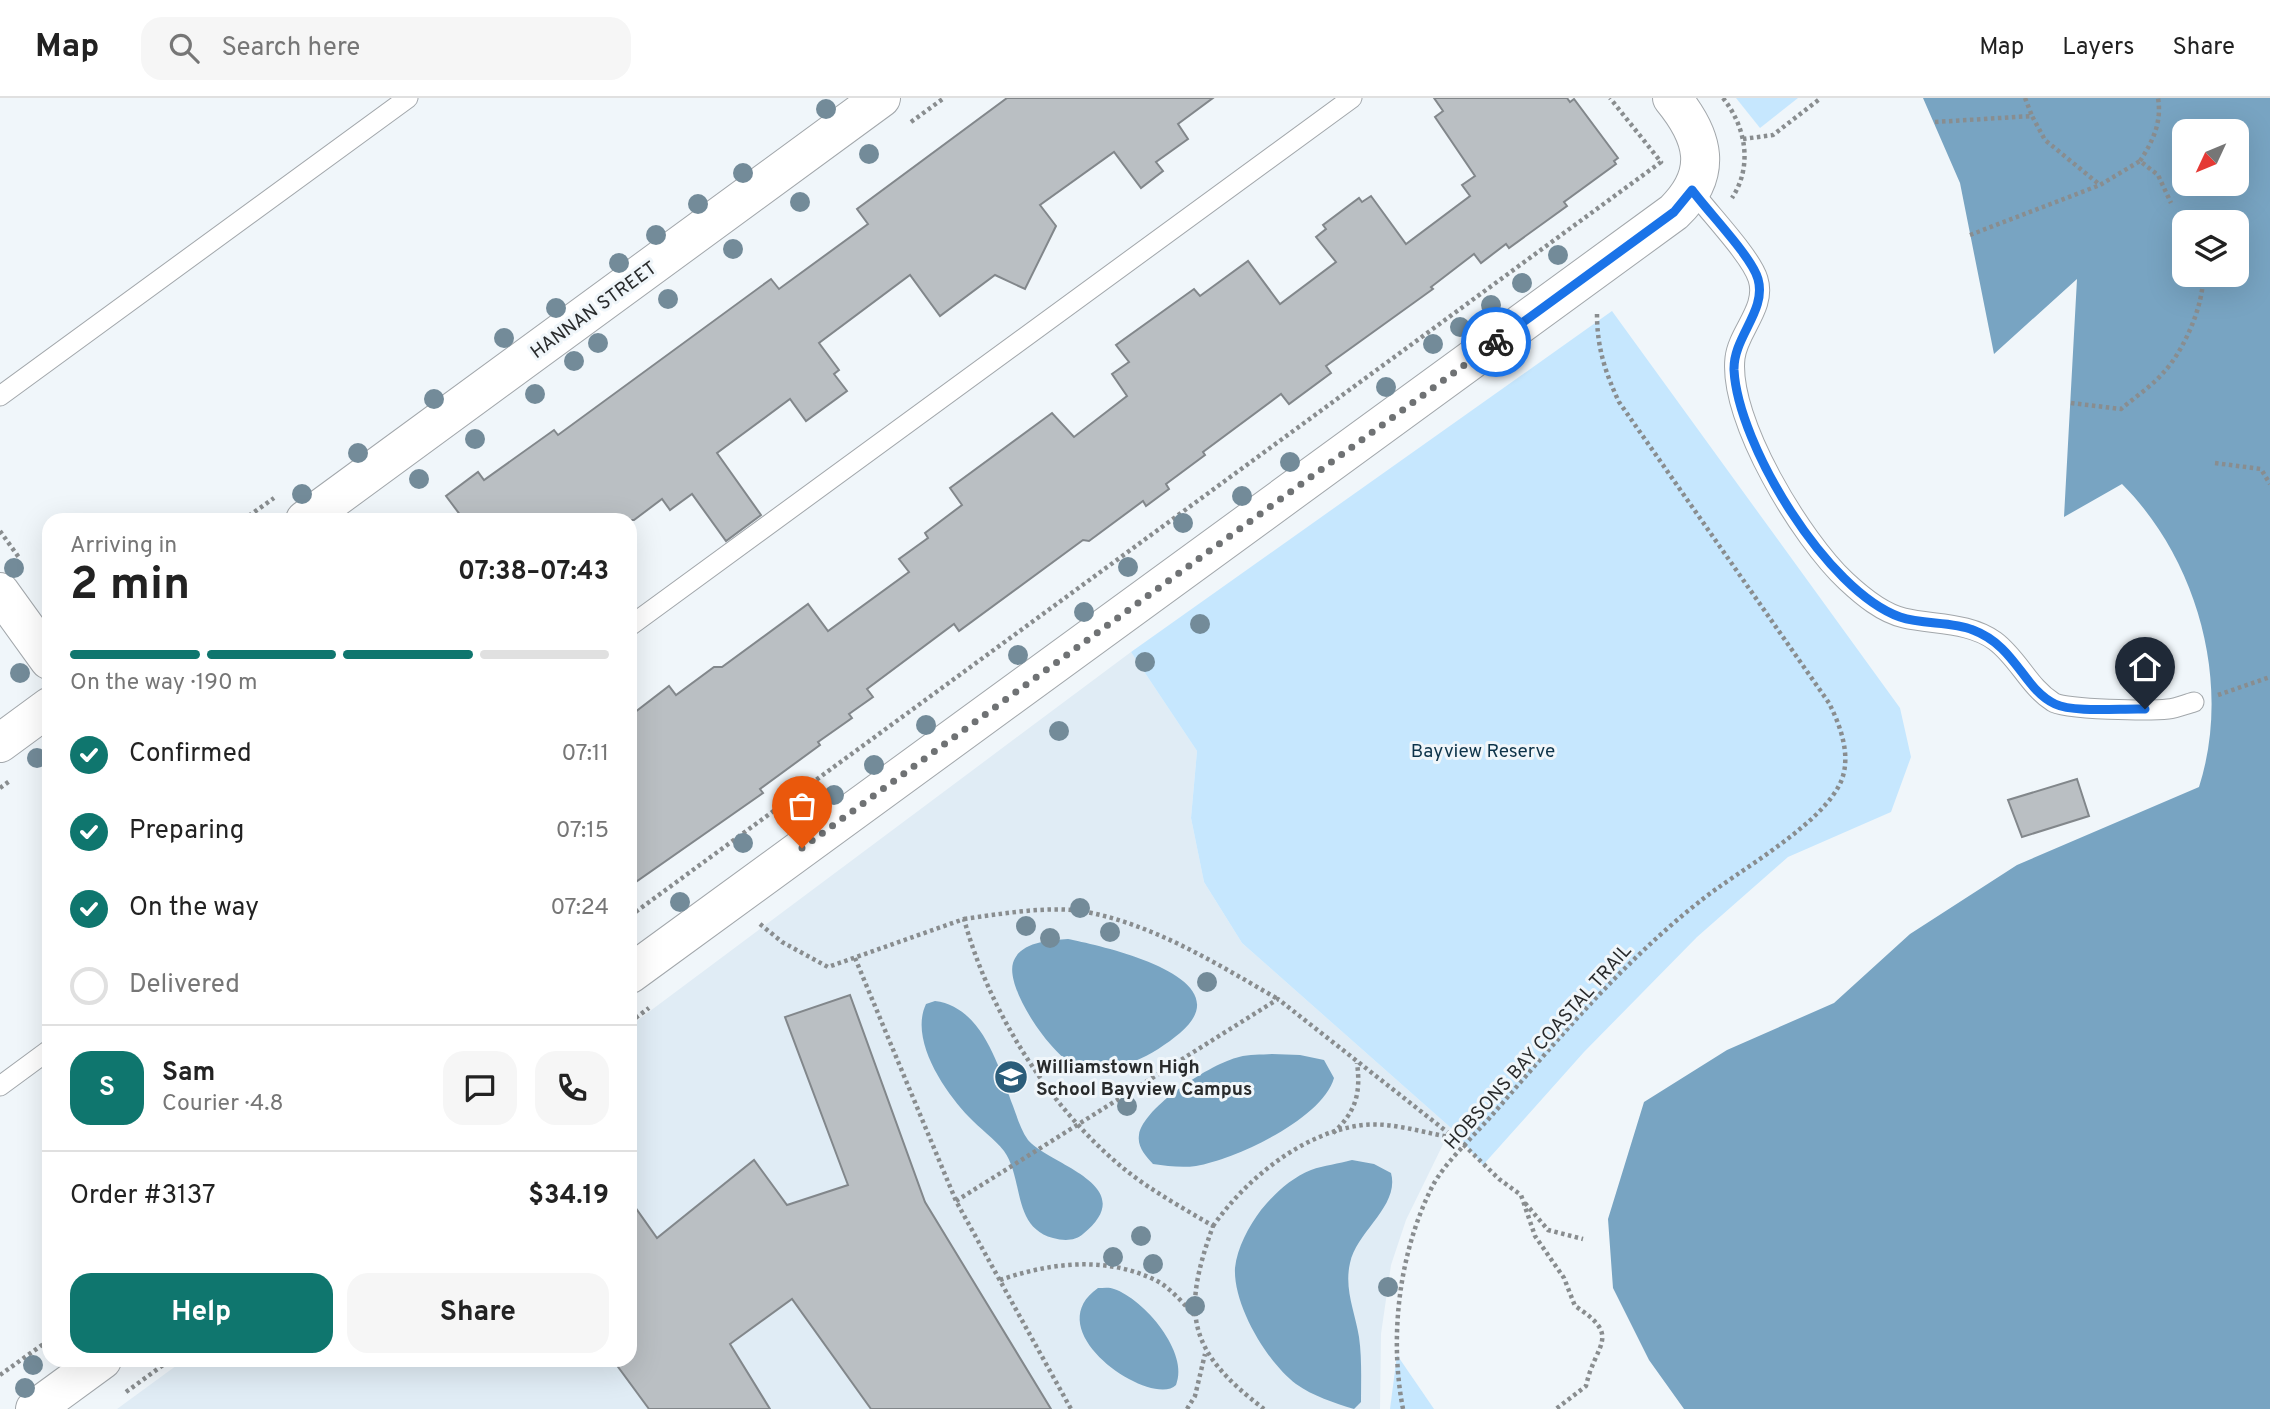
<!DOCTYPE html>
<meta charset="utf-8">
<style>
body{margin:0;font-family:Overpass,sans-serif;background:#f6f6f6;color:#222;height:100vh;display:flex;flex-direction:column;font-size:26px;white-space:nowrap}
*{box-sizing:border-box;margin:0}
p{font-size:23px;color:#767676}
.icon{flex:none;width:38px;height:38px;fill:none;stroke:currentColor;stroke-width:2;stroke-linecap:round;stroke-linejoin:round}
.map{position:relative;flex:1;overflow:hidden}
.panel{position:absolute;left:42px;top:415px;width:595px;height:854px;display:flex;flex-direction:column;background:#fff;border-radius:21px;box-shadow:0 7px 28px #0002}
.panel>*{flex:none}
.needle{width:46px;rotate:226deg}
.controls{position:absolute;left:2172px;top:21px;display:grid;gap:14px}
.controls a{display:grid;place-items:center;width:77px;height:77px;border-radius:14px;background:#fff;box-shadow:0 7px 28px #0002;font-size:35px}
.pin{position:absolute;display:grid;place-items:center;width:60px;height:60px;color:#fff;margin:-72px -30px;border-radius:50% 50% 50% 0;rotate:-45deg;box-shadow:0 0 7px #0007}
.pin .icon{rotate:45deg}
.courier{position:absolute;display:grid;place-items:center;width:70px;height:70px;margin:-35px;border:5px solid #1a73e8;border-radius:50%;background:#fff;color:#222;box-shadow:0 2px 9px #0007}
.summary em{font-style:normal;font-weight:700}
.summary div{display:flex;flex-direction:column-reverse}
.summary{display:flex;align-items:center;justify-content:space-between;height:119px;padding:0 28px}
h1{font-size:46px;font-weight:700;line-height:52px}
.bar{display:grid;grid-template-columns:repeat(4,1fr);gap:10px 7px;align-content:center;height:84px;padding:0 28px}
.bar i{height:9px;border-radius:5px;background:#e0e0e0}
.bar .current{background:#0f766e}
.bar p{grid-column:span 4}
.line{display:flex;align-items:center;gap:18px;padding:0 28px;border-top:2px solid #e0e0e0}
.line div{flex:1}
.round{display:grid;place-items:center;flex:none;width:74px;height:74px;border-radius:21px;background:#f6f6f6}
ol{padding:0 28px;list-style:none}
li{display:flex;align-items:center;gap:21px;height:77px}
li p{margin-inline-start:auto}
li .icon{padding:7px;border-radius:50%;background:#0f766e;color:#fff;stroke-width:4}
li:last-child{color:#767676}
li i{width:38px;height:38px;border:4px solid #e0e0e0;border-radius:50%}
.button{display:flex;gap:14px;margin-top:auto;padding:14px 28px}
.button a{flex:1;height:80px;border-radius:21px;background:#0f766e;color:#fff;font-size:28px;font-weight:700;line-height:80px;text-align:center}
.button a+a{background:#f6f6f6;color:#222}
header{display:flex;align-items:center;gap:42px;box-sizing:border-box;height:98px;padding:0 35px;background:#fff;border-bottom:2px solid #e0e0e0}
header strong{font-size:33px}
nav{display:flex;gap:38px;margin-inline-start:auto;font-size:24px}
.search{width:490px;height:63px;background:#f6f6f6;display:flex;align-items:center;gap:18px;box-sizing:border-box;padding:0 24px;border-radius:21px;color:#767676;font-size:26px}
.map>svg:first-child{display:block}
.built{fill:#e0ecf5}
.green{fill:#c6e7fe}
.water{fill:#78a4c2;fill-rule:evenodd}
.building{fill:#babfc3;stroke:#82878b;stroke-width:2}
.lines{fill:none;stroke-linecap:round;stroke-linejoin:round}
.service-casing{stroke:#a2a7ab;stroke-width:21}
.minor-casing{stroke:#a2a7ab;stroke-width:40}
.path{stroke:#898d8f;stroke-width:4.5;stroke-dasharray:3.5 3.5;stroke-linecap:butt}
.service{stroke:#fff;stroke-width:19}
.minor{stroke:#fff;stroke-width:38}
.tree{fill:#738b99}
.done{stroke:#6f7274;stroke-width:7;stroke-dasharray:0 12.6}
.route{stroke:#1a73e8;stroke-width:9}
.labels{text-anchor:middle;stroke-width:6;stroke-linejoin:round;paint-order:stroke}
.street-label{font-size:19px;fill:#292b2c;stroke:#f0f6fa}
.park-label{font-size:19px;fill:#0d3349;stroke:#f0f6fa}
.poi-label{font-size:19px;font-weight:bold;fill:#292b2c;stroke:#f0f6fa;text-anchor:start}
</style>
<header>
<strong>Map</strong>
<div class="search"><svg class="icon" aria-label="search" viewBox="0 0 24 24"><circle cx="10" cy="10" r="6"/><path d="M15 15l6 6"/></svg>Search here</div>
<nav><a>Map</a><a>Layers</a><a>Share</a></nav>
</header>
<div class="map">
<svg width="2270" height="1311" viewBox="0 0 2270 1311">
<rect width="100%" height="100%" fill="#f0f6fa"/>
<path class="built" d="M1131 554 1197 653 1191 720 1204 784 1242 845 1451 1030 1406 1122 1391 1167 1381 1236 1380 1311H117L184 1262H630V928Z"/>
<g class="green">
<path d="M1736 0H1798L1760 30Z"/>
<path d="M1612 213 1900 610 1911 659 1891 714 1788 759 1697 839 1584 954 1483 1067 1451 1030 1242 845 1204 784 1191 720 1197 653 1131 554Z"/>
<path d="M1397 1257 1434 1311H1390Z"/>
</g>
<g class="water">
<path d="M1923 0H2270V1311H1684L1649 1262 1613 1190 1608 1121 1644 1004 1727 952 1834 905 1910 836 2017 767 2199 689C2232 586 2198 462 2122 386L2064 419 2077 181 1994 256 1960 85ZM2236 33V86H2184V33ZM2236 124V177H2184V124Z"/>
<path d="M1068 841C1102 848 1246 879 1180 935 1167 946 1150 957 1135 963 1120 969 1098 974 1082 971 1056 965 1005 892 1013 865 1019 844 1050 842 1068 841Z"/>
<path d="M935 903C983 909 999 970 1013 1008 1017 1019 1021 1032 1028 1042 1049 1067 1143 1087 1083 1136 1075 1143 1064 1143 1053 1140 1012 1129 1024 1081 1004 1053 994 1040 980 1031 969 1019 945 994 909 942 926 906Z"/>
<path d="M1272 956 1300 957 1324 962 1334 980C1323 1020 1237 1061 1196 1068 1182 1070 1167 1068 1153 1066 1146 1058 1137 1049 1139 1037 1143 1009 1212 965 1239 959 1249 956 1261 957 1272 956Z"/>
<path d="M1352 1062 1374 1066 1391 1075C1400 1108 1357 1133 1350 1165 1344 1191 1355 1214 1359 1239 1362 1260 1361 1283 1361 1304L1354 1311C1334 1305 1313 1298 1296 1286 1267 1264 1233 1207 1235 1170 1237 1150 1249 1128 1261 1112 1274 1096 1291 1080 1311 1072 1324 1067 1339 1066 1352 1062Z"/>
<path d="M1098 1190C1103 1190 1110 1189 1114 1191 1144 1201 1190 1255 1176 1287 1153 1311 1035 1234 1098 1190Z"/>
</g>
<g class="building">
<path d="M1007 0H1213L1178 26 1188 41 1156 64 1163 73 1141 90 1114 54 1040 107 1056 128 1025 191 995 177 940 218 910 177 819 245 839 272 834 276 847 293 806 323 790 301 717 355 761 417 726 443 692 396 670 412 662 401 634 422H464L446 398 478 374 484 382 554 332 558 337 771 181 779 191 868 126 857 111Z"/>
<path d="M1434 0H1567L1570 4 1574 1 1618 60 1614 63 1616 66 1564 104 1567 108 1509 150 1506 146 1481 165 1474 156 1431 189 1433 191 1326 268 1331 275 1289 306 1281 296 1203 354 1205 357 1166 386 1169 391 1146 408 1143 403 1089 443 1083 442 959 533 954 526 867 591 873 599 849 616 852 620 818 644 820 647 760 691 763 695 630 788V618L669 588 676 597 714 569H722L808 506 828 533 909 474 899 461 928 440 925 435 962 407 950 390 1052 315 1074 339 1127 298 1112 276 1129 264 1116 247 1194 191 1200 198 1248 163 1280 206 1336 164 1316 139 1326 131 1323 127 1359 100 1362 104 1371 98 1406 146 1470 98 1462 87 1475 78 1435 19 1443 13Z"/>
<path d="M2077 681 2089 718 2022 739 2008 702Z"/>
<path d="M850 897 925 1104 1051 1311H871L792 1201 730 1246 770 1311H649L613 1262H630V1102L657 1140 754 1062 787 1107 848 1087 785 919Z"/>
</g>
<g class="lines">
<g class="service-casing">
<g id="service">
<path d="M1692 92C1708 114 1751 158 1758 181 1767 210 1738 233 1735 260 1728 322 1802 442 1846 483 1862 498 1882 515 1904 520 1934 527 1969 524 1995 543 2018 560 2029 589 2053 604 2064 612 2152 613 2168 611 2177 610 2186 606 2194 604"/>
<path d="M0 298 408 0"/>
<path d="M630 528 1352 0"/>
<path d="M0 988 49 952"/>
</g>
</g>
<g class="minor-casing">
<g id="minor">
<path d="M305 422 881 0"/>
<path d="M0 494 49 562"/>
<path d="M0 645 49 609"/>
<path d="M630 876 1674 114C1714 75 1704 39 1672 0"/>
<path d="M35 1311 102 1262"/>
</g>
</g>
<g class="path">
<path d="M1723 0C1746 29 1753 68 1732 100"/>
<path d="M2025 0 2032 18"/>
<path d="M911 24 944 0"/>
<path d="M1935 24 2032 18 2045 42 2100 87 2140 63 2158 77 2171 105"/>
<path d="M1743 41 1773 37 1821 0"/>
<path d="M2140 63C2153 43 2162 24 2158 0"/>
<path d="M1970 137 2100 87"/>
<path d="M2071 305 2121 311C2135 299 2152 288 2164 274 2184 252 2204 207 2203 177"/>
<path d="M2215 365 2261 371 2270 386"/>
<path d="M243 422 274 400"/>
<path d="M0 433 20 461"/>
<path d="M2218 597 2270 579"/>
<path d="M0 690 11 682"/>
<path d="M630 818 1661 64 1610 0"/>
<path d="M964 821C1001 816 1050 807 1087 814 1157 828 1217 866 1278 901"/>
<path d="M760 826 782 844 828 869 964 821C989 913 1048 1008 1123 1070 1150 1092 1183 1110 1213 1128 1181 1217 1188 1253 1264 1311"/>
<path d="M855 860 956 1103 1071 1311"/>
<path d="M630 924 649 910"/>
<path d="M1333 1035C1356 1014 1361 995 1357 965"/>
<path d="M956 1103 1278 901 1465 1048 1499 1081 1521 1097 1535 1138 1564 1180 1575 1208C1623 1239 1595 1245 1586 1288L1556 1311"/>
<path d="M1525 1105 1548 1132 1583 1141"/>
<path d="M1213 1128C1246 1081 1303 1034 1363 1027 1391 1024 1421 1034 1449 1039"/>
<path d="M1000 1182C1049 1165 1104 1158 1153 1181 1169 1188 1182 1204 1194 1217"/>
<path d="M0 1277 49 1242"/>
<path d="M126 1294 170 1262"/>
<path d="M1187 1311 1195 1298 1205 1256"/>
<path d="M1403 1311C1389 1239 1399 1155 1432 1089 1444 1065 1475 1037 1493 1016 1558 941 1621 866 1699 804 1737 773 1825 726 1842 681 1851 656 1840 627 1829 605L1619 304C1605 274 1597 249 1597 216"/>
</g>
<use href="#service" class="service"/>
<use href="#minor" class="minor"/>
</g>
<g class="tree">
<circle cx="826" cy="11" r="10"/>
<circle cx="869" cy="56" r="10"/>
<circle cx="743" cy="75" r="10"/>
<circle cx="800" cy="104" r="10"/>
<circle cx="698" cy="106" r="10"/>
<circle cx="656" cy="137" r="10"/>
<circle cx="733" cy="151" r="10"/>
<circle cx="1558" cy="157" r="10"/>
<circle cx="619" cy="165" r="10"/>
<circle cx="1522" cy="185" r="10"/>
<circle cx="668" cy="201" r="10"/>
<circle cx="1491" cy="207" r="10"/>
<circle cx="556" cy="210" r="10"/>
<circle cx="1460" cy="229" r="10"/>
<circle cx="504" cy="240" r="10"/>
<circle cx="598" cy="245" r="10"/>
<circle cx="1433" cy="246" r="10"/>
<circle cx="574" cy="263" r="10"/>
<circle cx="1386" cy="289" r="10"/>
<circle cx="535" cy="296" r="10"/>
<circle cx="434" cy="301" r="10"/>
<circle cx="475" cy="341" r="10"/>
<circle cx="358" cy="355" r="10"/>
<circle cx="1290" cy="364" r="10"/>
<circle cx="419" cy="381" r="10"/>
<circle cx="302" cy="396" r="10"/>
<circle cx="1242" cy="398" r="10"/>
<circle cx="1183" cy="425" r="10"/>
<circle cx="1128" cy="469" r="10"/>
<circle cx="14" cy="470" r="10"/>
<circle cx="1084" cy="514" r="10"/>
<circle cx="1200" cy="526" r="10"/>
<circle cx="1018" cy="557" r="10"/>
<circle cx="1145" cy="564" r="10"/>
<circle cx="20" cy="575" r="10"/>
<circle cx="926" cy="627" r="10"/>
<circle cx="1059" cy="633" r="10"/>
<circle cx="37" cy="660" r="10"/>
<circle cx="874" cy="667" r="10"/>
<circle cx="834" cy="697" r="10"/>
<circle cx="804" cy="716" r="10"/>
<circle cx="743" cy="745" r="10"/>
<circle cx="680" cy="804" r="10"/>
<circle cx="1080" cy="810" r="10"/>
<circle cx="1026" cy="828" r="10"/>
<circle cx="1110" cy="834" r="10"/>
<circle cx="1050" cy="840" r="10"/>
<circle cx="1207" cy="884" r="10"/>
<circle cx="1127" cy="1008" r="10"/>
<circle cx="1141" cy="1138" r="10"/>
<circle cx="1113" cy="1159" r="10"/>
<circle cx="1153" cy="1166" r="10"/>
<circle cx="1388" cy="1189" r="10"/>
<circle cx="1195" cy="1208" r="10"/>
<circle cx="33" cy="1267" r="10"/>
<circle cx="25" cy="1290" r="10"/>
</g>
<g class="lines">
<path class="done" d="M802 750 1496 244"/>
<path class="route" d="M1496 244 1674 114 1692 92C1708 114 1752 159 1758 181 1767 213 1733 239 1734 272 1738 347 1827 493 1900 519 1923 527 1951 523 1973 532 2016 548 2024 592 2055 606 2074 615 2122 610 2145 611"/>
</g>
<defs>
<g id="school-disc" transform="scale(1.75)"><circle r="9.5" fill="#2b5d7a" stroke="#f0f6fa"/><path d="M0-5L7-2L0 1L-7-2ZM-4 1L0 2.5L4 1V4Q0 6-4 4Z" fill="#fff"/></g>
</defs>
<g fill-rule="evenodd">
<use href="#school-disc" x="1011" y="979"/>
</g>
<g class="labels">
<g class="street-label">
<text transform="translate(593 211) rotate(-36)" y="7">HANNAN STREET</text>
<text transform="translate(1537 948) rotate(-48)" y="7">HOBSONS BAY COASTAL TRAIL</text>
</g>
<g class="park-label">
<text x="1483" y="659">Bayview Reserve</text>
</g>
<g class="poi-label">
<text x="1036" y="975">Williamstown High<tspan x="1036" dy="22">School Bayview Campus</tspan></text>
</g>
</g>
</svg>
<div class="controls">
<a><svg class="needle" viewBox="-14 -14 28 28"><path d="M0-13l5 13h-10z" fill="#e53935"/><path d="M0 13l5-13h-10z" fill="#767676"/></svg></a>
<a><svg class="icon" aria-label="layers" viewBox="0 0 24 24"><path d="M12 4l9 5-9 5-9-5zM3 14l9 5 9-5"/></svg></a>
</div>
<div class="pin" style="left:802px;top:750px;background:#ea580c"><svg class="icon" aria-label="bag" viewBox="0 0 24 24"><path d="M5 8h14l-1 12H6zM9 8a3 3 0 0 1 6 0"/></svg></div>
<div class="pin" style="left:2145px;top:611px;background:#1f2937"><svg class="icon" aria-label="home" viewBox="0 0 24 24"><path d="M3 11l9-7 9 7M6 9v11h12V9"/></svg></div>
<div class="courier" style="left:1496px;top:244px"><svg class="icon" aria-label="bike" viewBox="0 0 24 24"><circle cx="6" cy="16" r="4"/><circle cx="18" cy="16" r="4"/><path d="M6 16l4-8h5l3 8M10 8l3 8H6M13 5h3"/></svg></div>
<section class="panel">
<div class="summary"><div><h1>2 min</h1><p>Arriving in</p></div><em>07:38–07:43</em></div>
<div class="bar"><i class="current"></i><i class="current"></i><i class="current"></i><i></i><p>On the way · 190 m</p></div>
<ol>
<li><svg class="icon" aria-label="check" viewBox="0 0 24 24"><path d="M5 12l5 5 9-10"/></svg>Confirmed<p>07:11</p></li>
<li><svg class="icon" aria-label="check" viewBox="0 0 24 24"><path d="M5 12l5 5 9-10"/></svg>Preparing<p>07:15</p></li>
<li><svg class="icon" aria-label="check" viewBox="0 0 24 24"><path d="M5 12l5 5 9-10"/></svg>On the way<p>07:24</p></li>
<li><i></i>Delivered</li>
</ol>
<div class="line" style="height:126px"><b class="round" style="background:#0f766e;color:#fff">S</b><div><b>Sam</b><p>Courier · 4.8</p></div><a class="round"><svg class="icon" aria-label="chat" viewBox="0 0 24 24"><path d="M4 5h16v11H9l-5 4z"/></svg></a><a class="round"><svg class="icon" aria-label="phone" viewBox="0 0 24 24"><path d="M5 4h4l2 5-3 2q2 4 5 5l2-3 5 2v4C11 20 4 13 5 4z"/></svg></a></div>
<div class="line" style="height:91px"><div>Order #3137</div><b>$34.19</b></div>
<div class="button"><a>Help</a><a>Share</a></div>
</section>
</div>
